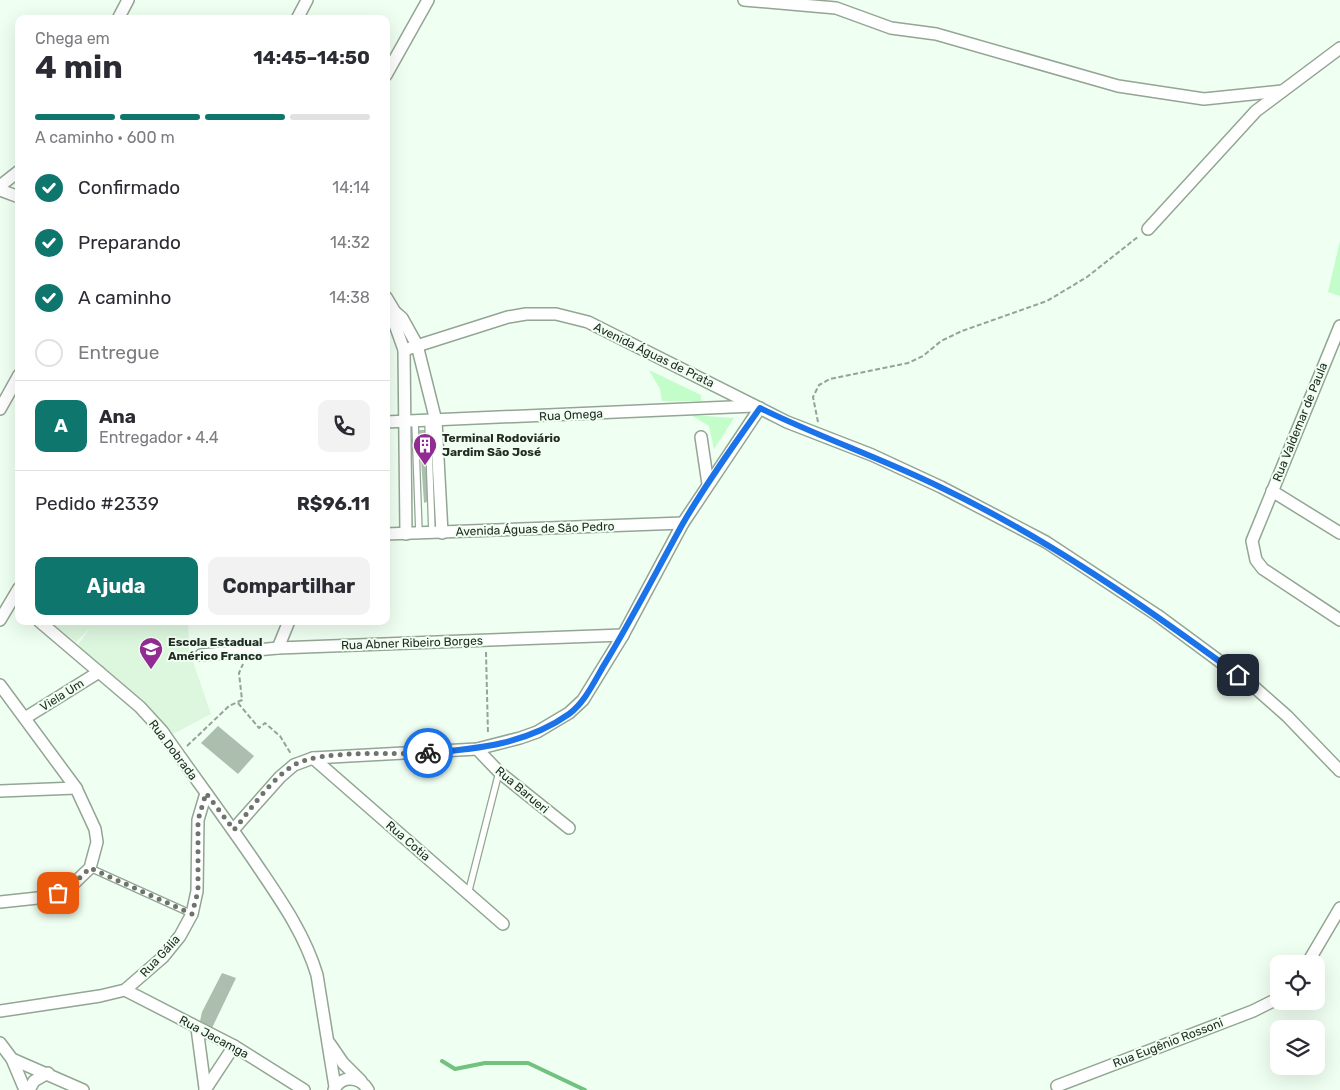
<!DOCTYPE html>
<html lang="pt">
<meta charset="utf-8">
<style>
body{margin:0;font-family:Rubik,sans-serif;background:#f2f2f3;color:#2b2b33;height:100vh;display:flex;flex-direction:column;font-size:19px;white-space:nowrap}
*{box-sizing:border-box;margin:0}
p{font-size:16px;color:#7c7c81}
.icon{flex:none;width:28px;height:28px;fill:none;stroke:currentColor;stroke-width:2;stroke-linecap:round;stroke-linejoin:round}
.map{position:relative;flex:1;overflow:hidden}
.panel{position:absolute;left:15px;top:15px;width:375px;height:610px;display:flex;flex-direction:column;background:#fff;border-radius:10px;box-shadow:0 5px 20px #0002}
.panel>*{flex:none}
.buttons{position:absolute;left:1270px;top:955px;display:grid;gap:10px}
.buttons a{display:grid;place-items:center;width:55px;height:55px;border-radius:10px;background:#fff;box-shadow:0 5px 20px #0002;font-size:25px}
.pin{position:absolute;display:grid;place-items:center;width:42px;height:42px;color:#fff;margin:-21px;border-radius:10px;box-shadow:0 2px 8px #0006}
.courier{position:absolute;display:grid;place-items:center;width:50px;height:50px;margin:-25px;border:4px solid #1a73e8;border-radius:50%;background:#fff;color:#222;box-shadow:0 1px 6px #0007}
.headline em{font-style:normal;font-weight:700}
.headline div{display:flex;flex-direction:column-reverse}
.headline{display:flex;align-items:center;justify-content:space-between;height:85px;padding:0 20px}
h1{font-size:32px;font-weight:700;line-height:38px}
.bar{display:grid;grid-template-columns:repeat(4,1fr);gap:8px 5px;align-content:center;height:60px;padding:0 20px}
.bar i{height:6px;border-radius:4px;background:#e1e1e2}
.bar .active{background:#0f766e}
.bar p{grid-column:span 4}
.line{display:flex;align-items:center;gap:12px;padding:0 20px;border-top:1px solid #e1e1e2}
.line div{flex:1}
.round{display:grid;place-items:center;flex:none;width:52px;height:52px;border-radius:10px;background:#f2f2f3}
ol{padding:0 20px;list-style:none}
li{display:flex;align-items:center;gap:15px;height:55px}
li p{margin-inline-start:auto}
li .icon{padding:5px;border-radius:50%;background:#0f766e;color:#fff;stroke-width:4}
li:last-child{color:#7c7c81}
li i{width:28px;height:28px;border:2px solid #e1e1e2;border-radius:50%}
.action{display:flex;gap:10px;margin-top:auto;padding:10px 20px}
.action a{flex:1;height:58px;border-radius:10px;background:#0f766e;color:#fff;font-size:20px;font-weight:700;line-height:58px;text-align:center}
.action a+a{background:#f2f2f3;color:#2b2b33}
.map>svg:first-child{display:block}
.built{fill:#ddf7df}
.green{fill:#c3fdca}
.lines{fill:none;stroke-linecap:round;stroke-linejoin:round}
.stream{stroke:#72c27f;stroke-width:4}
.building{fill:#acbfae}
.lane-casing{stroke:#93a594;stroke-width:8}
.street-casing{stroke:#93a594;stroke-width:14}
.path{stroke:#97a398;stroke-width:2;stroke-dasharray:5 2.5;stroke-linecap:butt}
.lane{stroke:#fff;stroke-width:5.5}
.street{stroke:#fff;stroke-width:11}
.done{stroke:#6b756c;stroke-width:5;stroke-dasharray:0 9}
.route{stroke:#1a73e8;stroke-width:6}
.labels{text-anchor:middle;stroke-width:4;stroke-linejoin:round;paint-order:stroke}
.street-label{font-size:12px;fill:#242b25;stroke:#effff1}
.poi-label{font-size:12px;font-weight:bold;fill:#242b25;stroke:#effff1;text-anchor:start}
</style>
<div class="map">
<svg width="1340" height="1090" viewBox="0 0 1340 1090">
<rect width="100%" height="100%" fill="#effff1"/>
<path class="built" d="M49 621H188L189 650 211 714 173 734 130 690 78 645 90 628 76 642Z"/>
<g class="green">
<path d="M1340 241V296L1328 292Z"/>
<path d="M649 370 701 395V401H662L660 389Z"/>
<path d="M691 415 734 418 714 449 709 426Z"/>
</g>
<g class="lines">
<path class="stream" d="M442 1061 455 1069 485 1063H528L585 1090"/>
</g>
<g class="building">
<path d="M419 430H426L429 501 424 503Z"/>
<path d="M218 726 254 756 238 774 201 743Z"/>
<path d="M222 973 236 978 212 1028 200 1021 202 1012Z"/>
</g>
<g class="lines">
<g class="lane-casing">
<g id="lane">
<path d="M415 421 419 533"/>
<path d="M428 421 432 533"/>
<path d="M90 868 192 914"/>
<path d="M468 894 499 772"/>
</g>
</g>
<g class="street-casing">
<g id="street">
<path d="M744 0 836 8 891 28 936 34 1118 86 1204 99 1282 91"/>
<path d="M118 19 128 0"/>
<path d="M297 19 307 0"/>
<path d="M386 75 428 0"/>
<path d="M0 186 19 171"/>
<path d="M0 190 19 197"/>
<path d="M1148 229 1256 111 1340 48"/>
<path d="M386 297 395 312 402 318 417 345 436 421 442 533"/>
<path d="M395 312 394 322 404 350 406 534"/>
<path d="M1340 326 1252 541 1256 560 1263 569 1340 620"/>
<path d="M404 350 508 317 526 314H556L588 322 787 422 872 455 941 487 1046 542 1157 615 1253 686 1287 716 1340 771"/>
<path d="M0 409 19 375"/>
<path d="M386 422 754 406"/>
<path d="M701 437 708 484"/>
<path d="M1272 491 1340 533"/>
<path d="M386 534 683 523"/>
<path d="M0 620 19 588"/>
<path d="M39 621 140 707 162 731C194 777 228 822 259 868 282 902 305 935 317 975L335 1087"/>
<path d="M278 648 289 621"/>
<path d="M201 655 278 648 623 635"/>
<path d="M0 685 76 788 95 829 97 842 90 868 68 889 47 897 0 902"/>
<path d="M25 718 99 672"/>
<path d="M477 749 499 772 569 828"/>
<path d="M313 758 503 924"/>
<path d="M0 791 76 788"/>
<path d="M233 830 280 777 294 765 313 758 477 749 520 738 537 732 569 713 583 700 623 635 683 523 760 408"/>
<path d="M1307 964 1340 908"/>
<path d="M125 990 234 1046 304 1090"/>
<path d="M0 1011 100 996 125 990 163 957 180 936 192 914 197 891 198 820 206 793"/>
<path d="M197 1028 205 1088"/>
<path d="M0 1043 12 1059 83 1090"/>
<path d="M330 1044 343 1063 361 1081"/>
<path d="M12 1059 25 1090"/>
<path d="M1057 1086 1253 1011 1279 998"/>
<path d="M29 1090 34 1081 48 1073"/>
<path d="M205 1090 234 1046"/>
<path d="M334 1090C341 1075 360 1076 368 1090"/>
</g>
</g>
<g class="path">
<path d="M818 422 813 397 819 385 830 379 908 363 923 356 941 341 962 331 1047 301 1087 277 1139 236"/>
<path d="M486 652 488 734"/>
<path d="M238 703 259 728 265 723 280 736 291 754"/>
<path d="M187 746 229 706 242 700 239 673 243 664"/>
</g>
<use href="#lane" class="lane"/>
<use href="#street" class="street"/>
</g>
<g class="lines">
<path class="done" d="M58 893 68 889 90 868 192 914 198 891V820L206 793 234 830C250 810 272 778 294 765 321 749 394 755 428 753"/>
<path class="route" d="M428 753C477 749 527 744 569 714 585 702 594 682 604 665 632 619 656 572 682 525 705 485 733 446 760 408 819 437 881 458 940 487 1047 538 1143 605 1238 675"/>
</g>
<defs>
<g id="building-pin" transform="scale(1.25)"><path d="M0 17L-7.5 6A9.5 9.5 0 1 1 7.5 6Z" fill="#922c92" stroke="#effff1"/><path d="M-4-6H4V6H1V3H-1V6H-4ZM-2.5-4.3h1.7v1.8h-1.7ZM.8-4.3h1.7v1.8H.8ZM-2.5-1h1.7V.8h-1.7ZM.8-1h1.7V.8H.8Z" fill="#fff"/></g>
<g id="school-pin" transform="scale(1.25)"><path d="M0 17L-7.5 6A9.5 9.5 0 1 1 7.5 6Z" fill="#922c92" stroke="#effff1"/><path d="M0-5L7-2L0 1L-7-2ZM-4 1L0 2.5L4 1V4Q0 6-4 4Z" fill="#fff"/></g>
</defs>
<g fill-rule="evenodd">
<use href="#building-pin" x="425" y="445"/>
<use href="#school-pin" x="151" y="649"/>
</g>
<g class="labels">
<g class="street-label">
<text transform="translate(654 355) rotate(26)" y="4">Avenida Águas de Prata</text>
<text transform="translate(571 415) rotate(-3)" y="4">Rua Omega</text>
<text transform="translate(1300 422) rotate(-68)" y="4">Rua Valdemar de Paula</text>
<text transform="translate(535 529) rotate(-2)" y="4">Avenida Águas de São Pedro</text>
<text transform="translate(412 643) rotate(-2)" y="4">Rua Abner Ribeiro Borges</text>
<text transform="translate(62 695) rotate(-32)" y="4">Viela Um</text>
<text transform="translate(173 750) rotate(53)" y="4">Rua Dobrada</text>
<text transform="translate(522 790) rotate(40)" y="4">Rua Barueri</text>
<text transform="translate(408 841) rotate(41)" y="4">Rua Cotia</text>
<text transform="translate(160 956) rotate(-47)" y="4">Rua Gália</text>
<text transform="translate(214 1037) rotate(28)" y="4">Rua Jacamga</text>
<text transform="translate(1168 1043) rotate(-21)" y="4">Rua Eugênio Rossoni</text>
</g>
<g class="poi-label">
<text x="442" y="442">Terminal Rodoviário<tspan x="442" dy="14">Jardim São José</tspan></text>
<text x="168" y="646">Escola Estadual<tspan x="168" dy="14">Américo Franco</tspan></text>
</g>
</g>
</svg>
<div class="buttons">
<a><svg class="icon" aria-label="locate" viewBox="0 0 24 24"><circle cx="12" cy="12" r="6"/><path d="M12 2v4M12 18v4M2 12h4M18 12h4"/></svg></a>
<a><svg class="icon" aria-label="layers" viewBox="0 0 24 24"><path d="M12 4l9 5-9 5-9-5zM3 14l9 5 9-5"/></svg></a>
</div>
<div class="pin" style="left:58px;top:893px;background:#ea580c"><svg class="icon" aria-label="bag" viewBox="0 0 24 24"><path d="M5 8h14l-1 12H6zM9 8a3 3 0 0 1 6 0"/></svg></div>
<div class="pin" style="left:1238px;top:675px;background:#1f2937"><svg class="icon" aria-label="home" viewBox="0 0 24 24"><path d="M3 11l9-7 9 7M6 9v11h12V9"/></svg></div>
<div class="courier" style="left:428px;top:753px"><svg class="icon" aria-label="bike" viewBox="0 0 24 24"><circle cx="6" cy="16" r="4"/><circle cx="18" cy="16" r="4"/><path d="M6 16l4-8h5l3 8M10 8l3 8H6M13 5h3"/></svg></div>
<section class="panel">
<div class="headline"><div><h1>4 min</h1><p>Chega em</p></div><em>14:45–14:50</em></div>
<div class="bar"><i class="active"></i><i class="active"></i><i class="active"></i><i></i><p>A caminho · 600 m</p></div>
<ol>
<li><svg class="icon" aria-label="check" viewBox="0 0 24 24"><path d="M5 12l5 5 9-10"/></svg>Confirmado<p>14:14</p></li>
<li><svg class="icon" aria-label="check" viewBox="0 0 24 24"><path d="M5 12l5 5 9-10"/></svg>Preparando<p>14:32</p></li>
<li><svg class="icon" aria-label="check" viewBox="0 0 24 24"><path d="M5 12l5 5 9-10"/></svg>A caminho<p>14:38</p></li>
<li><i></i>Entregue</li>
</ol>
<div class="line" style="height:90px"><b class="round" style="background:#0f766e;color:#fff">A</b><div><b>Ana</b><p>Entregador · 4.4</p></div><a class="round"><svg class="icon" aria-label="phone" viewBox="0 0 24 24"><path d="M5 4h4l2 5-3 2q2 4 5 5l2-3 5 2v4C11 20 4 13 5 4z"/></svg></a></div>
<div class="line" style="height:65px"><div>Pedido #2339</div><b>R$96.11</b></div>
<div class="action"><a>Ajuda</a><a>Compartilhar</a></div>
</section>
</div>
